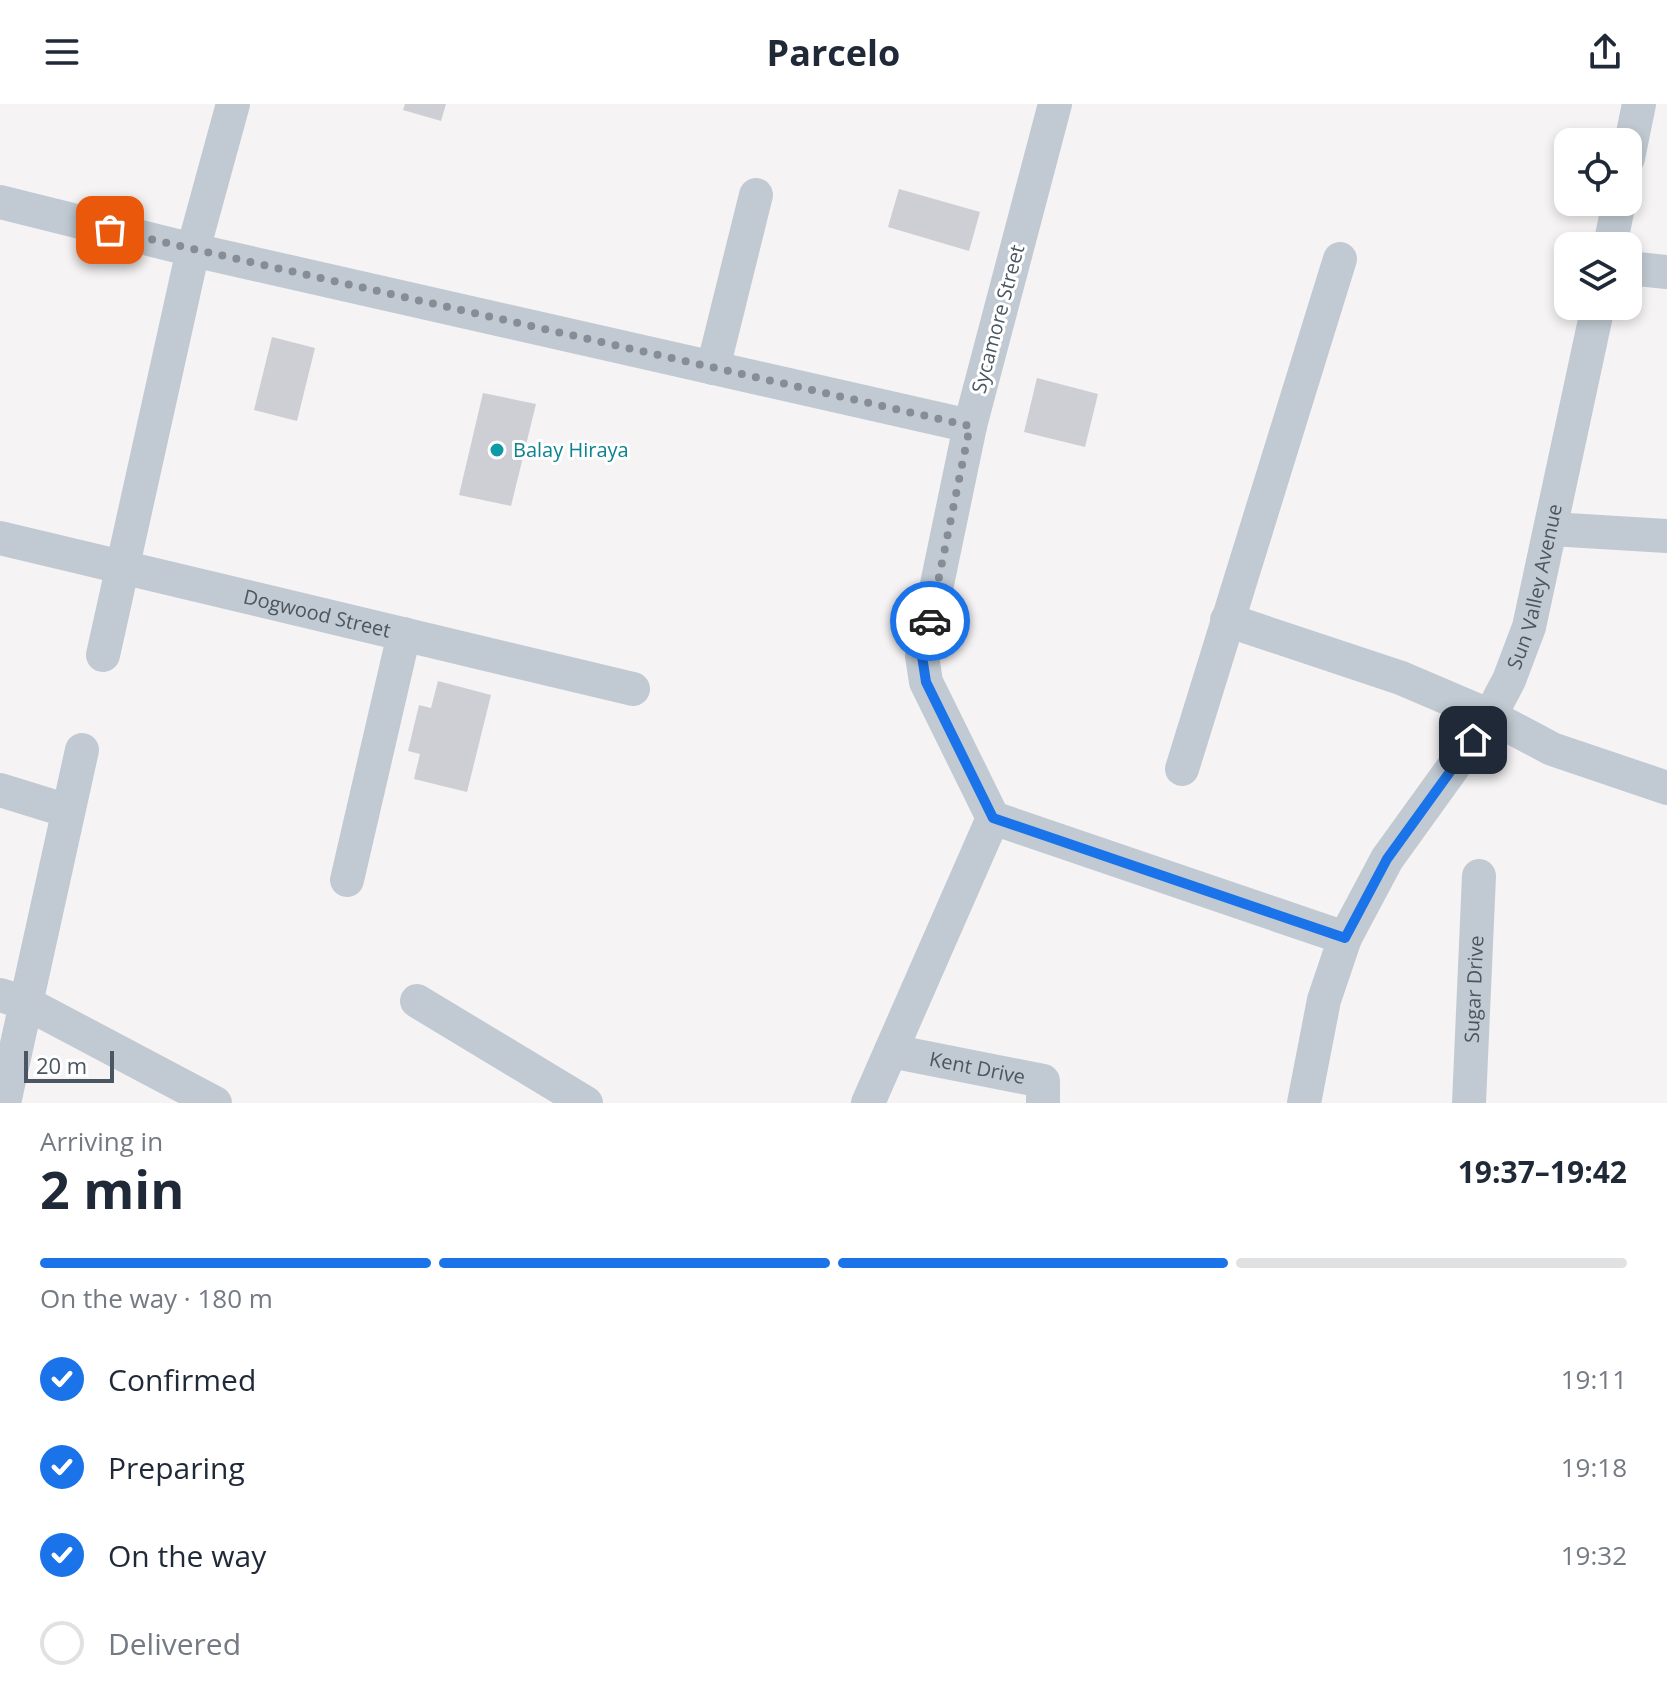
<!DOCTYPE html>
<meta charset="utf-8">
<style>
body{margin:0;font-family:"Open Sans",sans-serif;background:#f2f2f3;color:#1f2937;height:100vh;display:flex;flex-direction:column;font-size:30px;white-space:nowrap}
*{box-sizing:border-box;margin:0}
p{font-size:26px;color:#747a83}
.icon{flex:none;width:44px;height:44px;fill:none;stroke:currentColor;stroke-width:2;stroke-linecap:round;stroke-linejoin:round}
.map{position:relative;height:999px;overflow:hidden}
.details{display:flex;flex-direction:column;background:#fff;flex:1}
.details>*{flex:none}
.fabs{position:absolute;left:1554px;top:24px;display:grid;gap:16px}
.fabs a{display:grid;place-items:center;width:88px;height:88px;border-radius:16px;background:#fff;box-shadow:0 4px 12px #0003;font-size:40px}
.scale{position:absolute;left:24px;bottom:20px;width:90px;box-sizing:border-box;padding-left:8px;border:4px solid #4a5661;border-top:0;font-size:22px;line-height:28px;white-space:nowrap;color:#4a5661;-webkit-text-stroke:6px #fff;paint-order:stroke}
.pin{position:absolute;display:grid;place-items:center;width:68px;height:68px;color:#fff;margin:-34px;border-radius:16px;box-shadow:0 4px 12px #0006}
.courier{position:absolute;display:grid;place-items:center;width:80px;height:80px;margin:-40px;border:6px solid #1a73e8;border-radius:50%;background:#fff;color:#222;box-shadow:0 2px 10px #0007}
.overview em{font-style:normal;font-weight:700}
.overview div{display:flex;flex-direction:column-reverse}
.overview{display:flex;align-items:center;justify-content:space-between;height:136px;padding:0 40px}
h1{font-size:52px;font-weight:700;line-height:60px}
.bar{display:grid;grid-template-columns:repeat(4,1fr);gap:12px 8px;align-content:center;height:96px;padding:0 40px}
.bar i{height:10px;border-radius:6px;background:#e0e1e3}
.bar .selected{background:#1a73e8}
.bar p{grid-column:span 4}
ol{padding:0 40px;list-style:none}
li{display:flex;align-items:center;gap:24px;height:88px}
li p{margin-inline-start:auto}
li .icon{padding:8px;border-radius:50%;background:#1a73e8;color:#fff;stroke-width:4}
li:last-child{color:#747a83}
li i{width:44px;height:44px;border:4px solid #e0e1e3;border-radius:50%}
header{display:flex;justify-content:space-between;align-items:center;height:104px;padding:0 40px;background:#fff;font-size:36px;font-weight:700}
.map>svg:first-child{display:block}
.building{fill:#cdcfd5}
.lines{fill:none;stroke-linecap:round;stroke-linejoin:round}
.minor{stroke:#c1cad2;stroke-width:34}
.done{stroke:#868d94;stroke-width:8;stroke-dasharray:0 14.4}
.route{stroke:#1a73e8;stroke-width:10}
.culture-dot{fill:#0f9aa8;stroke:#fff;stroke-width:3}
.labels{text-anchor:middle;stroke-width:6;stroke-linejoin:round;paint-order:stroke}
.street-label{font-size:20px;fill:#4a5661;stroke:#fff}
.culture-label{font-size:20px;fill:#0d838f;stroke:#fff;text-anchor:start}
</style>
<header><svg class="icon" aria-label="menu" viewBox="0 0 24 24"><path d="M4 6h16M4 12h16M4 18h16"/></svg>Parcelo<svg class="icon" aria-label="share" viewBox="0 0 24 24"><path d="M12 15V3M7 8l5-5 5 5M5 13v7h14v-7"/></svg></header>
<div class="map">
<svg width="1667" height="999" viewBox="0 0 1667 999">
<rect width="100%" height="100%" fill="#f5f3f3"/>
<g class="building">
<path d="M405 0H446L441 17 403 6Z"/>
<path d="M899 85 980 108 969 147 888 123Z"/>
<path d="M272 233 315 244 297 317 254 306Z"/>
<path d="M1037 274 1098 290 1085 343 1024 328Z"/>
<path d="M483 289 536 300 511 402 459 391Z"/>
<path d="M438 577 491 591 467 688 414 675 420 650 408 647 419 601 431 604Z"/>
</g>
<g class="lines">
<g class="minor">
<path d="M1055 0 970 322 922 552 926 578 993 714 1345 834"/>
<path d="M1628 54 1639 0"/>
<path d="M0 98 193 146 970 322"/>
<path d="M1610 142 1619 98"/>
<path d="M1628 164 1667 168"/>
<path d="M713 264 756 91"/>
<path d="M1551 425 1667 432"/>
<path id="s1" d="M0 434 633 585"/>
<path d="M1227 516 1401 574 1490 612 1552 645 1667 684"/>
<path d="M103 551 193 146 233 0"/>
<path d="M1182 665 1340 155"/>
<path d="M0 686 68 707"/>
<path d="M347 776 404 530"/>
<path d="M0 891 26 899 215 999"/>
<path d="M417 897 586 999"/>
<path id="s2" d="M891 947 1043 977V999"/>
<path d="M4 999 82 646"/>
<path d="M868 999 993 714"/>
<path id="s3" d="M1304 999 1324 896 1345 834 1387 755 1490 612 1509 576 1529 523 1598 202"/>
<path id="s4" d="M1469 999 1479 772"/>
</g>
</g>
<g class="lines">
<path class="done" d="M110 126 970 322 930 517"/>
<path class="route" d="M930 517 922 552 926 578 993 714 1345 834 1387 755 1473 636"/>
</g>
<circle class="culture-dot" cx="497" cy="346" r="8"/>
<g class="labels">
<g class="street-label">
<text transform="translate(998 215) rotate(-75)" y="7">Sycamore Street</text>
<text dy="7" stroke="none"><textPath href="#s3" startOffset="574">Sun Valley Avenue</textPath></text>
<text dy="7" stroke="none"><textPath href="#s1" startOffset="326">Dogwood Street</textPath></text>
<text dy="7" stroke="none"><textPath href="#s4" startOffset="114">Sugar Drive</textPath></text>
<text dy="7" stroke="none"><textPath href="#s2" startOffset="88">Kent Drive</textPath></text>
</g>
<g class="culture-label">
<text x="513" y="353">Balay Hiraya</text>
</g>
</g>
</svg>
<div class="fabs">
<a><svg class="icon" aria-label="locate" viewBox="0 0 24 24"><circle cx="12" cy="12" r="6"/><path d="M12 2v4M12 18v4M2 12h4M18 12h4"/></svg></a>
<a><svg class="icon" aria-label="layers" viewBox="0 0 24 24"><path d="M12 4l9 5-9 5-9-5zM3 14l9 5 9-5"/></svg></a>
</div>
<div class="scale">20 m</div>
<div class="pin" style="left:110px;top:126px;background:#ea580c"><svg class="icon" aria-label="bag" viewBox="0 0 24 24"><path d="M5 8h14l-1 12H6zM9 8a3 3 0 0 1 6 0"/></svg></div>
<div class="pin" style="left:1473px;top:636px;background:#1f2937"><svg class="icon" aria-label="home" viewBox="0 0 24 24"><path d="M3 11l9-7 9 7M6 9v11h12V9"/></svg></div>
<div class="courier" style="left:930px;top:517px"><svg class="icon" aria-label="car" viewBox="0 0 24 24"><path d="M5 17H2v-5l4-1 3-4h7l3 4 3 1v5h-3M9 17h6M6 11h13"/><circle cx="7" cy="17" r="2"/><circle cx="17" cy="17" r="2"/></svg></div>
</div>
<section class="details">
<div class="overview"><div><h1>2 min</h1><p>Arriving in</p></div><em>19:37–19:42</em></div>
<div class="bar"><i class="selected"></i><i class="selected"></i><i class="selected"></i><i></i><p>On the way · 180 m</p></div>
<ol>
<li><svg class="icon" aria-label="check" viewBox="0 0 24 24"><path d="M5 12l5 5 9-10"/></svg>Confirmed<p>19:11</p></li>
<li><svg class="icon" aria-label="check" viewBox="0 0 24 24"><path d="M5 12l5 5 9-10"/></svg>Preparing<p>19:18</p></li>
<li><svg class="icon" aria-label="check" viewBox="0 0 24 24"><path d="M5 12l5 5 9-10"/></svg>On the way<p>19:32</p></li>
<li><i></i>Delivered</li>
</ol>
</section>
